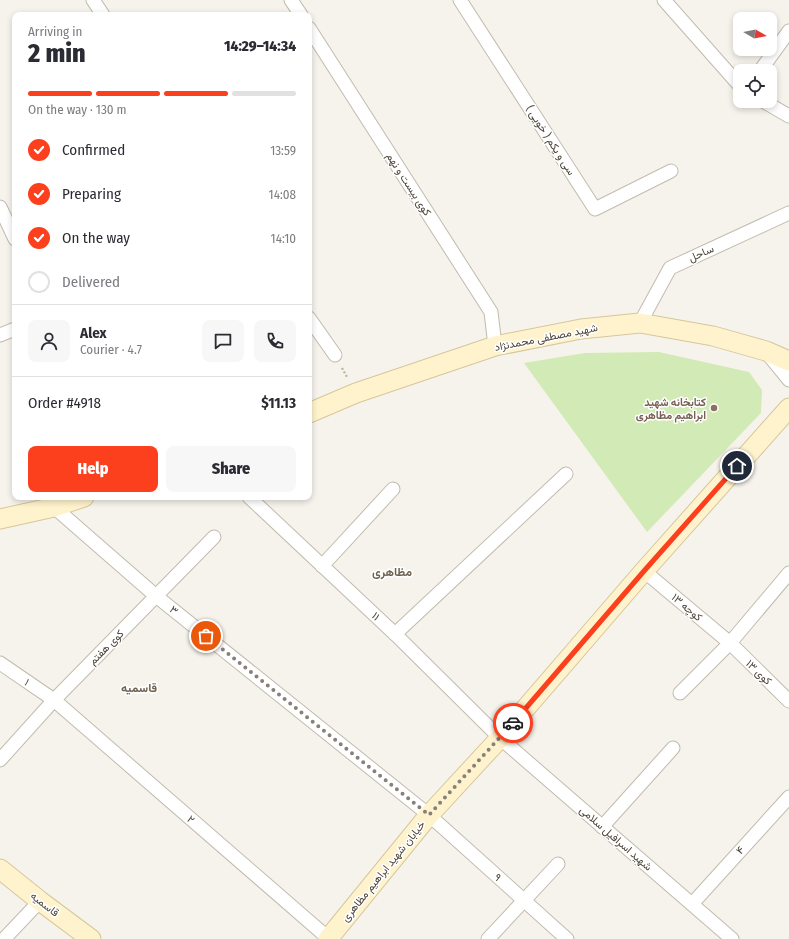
<!DOCTYPE html>
<meta charset="utf-8">
<style>
body{margin:0;font-family:"Fira Sans Condensed",Vazirmatn,sans-serif;background:#f7f7f7;color:#2b2b33;height:100vh;display:flex;flex-direction:column;font-size:15px;white-space:nowrap}
*{box-sizing:border-box;margin:0}
p{font-size:13px;color:#7c7c81}
.icon{flex:none;width:22px;height:22px;fill:none;stroke:currentColor;stroke-width:2;stroke-linecap:round;stroke-linejoin:round}
.map{position:relative;flex:1;overflow:hidden}
.drawer{position:absolute;left:12px;top:12px;width:300px;height:488px;display:flex;flex-direction:column;background:#fff;border-radius:8px;box-shadow:0 2px 6px #0003}
.drawer>*{flex:none}
.needle{width:26px;rotate:99deg}
.controls{position:absolute;left:733px;top:12px;display:grid;gap:8px}
.controls a{display:grid;place-items:center;width:44px;height:44px;border-radius:8px;background:#fff;box-shadow:0 2px 6px #0003;font-size:20px}
.pin{position:absolute;display:grid;place-items:center;width:34px;height:34px;color:#fff;margin:-17px;border:2px solid #fff;border-radius:50%;box-shadow:0 1px 4px #0007}
.courier{position:absolute;display:grid;place-items:center;width:40px;height:40px;margin:-20px;border:3px solid #fc3f1d;border-radius:50%;background:#fff;color:#222;box-shadow:0 1px 5px #0007}
.overview em{font-style:normal;font-weight:800}
.overview div{display:flex;flex-direction:column-reverse}
.overview{display:flex;align-items:center;justify-content:space-between;height:68px;padding:0 16px}
h1{font-size:26px;font-weight:800;line-height:30px}
.bar{display:grid;grid-template-columns:repeat(4,1fr);gap:6px 4px;align-content:center;height:48px;padding:0 16px}
.bar i{height:5px;border-radius:3px;background:#e1e1e2}
.bar .active{background:#fc3f1d}
.bar p{grid-column:span 4}
.line{display:flex;align-items:center;gap:10px;padding:0 16px;border-top:1px solid #e1e1e2}
.line div{flex:1}
.round{display:grid;place-items:center;flex:none;width:42px;height:42px;border-radius:8px;background:#f7f7f7}
ol{padding:0 16px;list-style:none}
li{display:flex;align-items:center;gap:12px;height:44px}
li p{margin-inline-start:auto}
li .icon{padding:4px;border-radius:50%;background:#fc3f1d;color:#fff;stroke-width:4}
li:last-child{color:#7c7c81}
li i{width:22px;height:22px;border:2px solid #e1e1e2;border-radius:50%}
.action{display:flex;gap:8px;margin-top:auto;padding:8px 16px}
.action a{flex:1;height:46px;border-radius:8px;background:#fc3f1d;color:#fff;font-size:16px;font-weight:800;line-height:46px;text-align:center}
.action a+a{background:#f7f7f7;color:#2b2b33}
.map>svg:first-child{display:block}
.green{fill:#d2eab5}
.lines{fill:none;stroke-linecap:round;stroke-linejoin:round}
.street-casing{stroke:#c2bbae;stroke-width:15}
.secondary-casing{stroke:#d6c79b;stroke-width:21}
.path{stroke:#c4b79f;stroke-width:2.5;stroke-dasharray:2 2;stroke-linecap:butt}
.street{stroke:#fff;stroke-width:13}
.secondary{stroke:#fff3cd;stroke-width:19}
.done{stroke:#878178;stroke-width:4;stroke-dasharray:0 7.2}
.route{stroke:#fc3f1d;stroke-width:5}
.education-dot{fill:#8d6e63;stroke:#fff;stroke-width:1.5}
.labels{text-anchor:middle;stroke-width:3;stroke-linejoin:round;paint-order:stroke}
.street-label{font-size:11px;fill:#4b4439;stroke:#fff}
.education-label{font-size:11px;font-weight:bold;fill:#785e54;stroke:#fff;text-anchor:end}
.neighbourhood-label{font-size:12px;font-weight:bold;fill:#6e6250;stroke:#fff}
</style>
<div class="map">
<svg width="789" height="939" viewBox="0 0 789 939">
<rect width="100%" height="100%" fill="#f6f3ec"/>
<path class="green" d="M659 352 749 372 762 390 761 413 647 532 524 363 585 353Z"/>
<g class="lines">
<g class="street-casing">
<g id="street">
<path d="M93 0 103 15"/>
<path d="M291 0 301 15"/>
<path d="M460 0 595 209 671 171"/>
<path d="M664 0 740 86"/>
<path d="M309 28 491 312 495 346"/>
<path d="M760 71 789 31"/>
<path d="M763 101 789 116"/>
<path d="M0 207 15 239"/>
<path d="M309 318 335 355"/>
<path d="M640 323 670 268 789 213"/>
<path d="M0 335 15 329"/>
<path d="M767 353 789 380"/>
<path d="M249 497 395 634 500 738 732 939"/>
<path d="M54 507 156 596 429 815 567 939"/>
<path d="M322 566 393 489"/>
<path d="M644 571 730 643 789 701"/>
<path d="M395 634 566 474"/>
<path d="M0 663 54 700 328 938"/>
<path d="M680 693 730 643 789 573"/>
<path d="M0 760 54 700 214 537"/>
<path d="M602 827 673 748"/>
<path d="M692 904 789 797"/>
<path d="M4 939 40 901"/>
<path d="M488 939 558 864"/>
</g>
</g>
<g class="secondary-casing">
<g id="secondary">
<path d="M309 413 356 393 495 346 581 329 640 323 713 336 766 351 789 361"/>
<path d="M0 519 54 507 84 497"/>
<path d="M0 869 40 901 91 939"/>
<path d="M328 939 429 815 500 738 644 571 789 408"/>
</g>
</g>
<path class="path" d="M342 368 347 377"/>
<use href="#street" class="street"/>
<use href="#secondary" class="secondary"/>
</g>
<g class="lines">
<path class="done" d="M206 636 429 815 513 723"/>
<path class="route" d="M513 723 644 571 737 466"/>
</g>
<circle class="education-dot" cx="714" cy="408" r="4"/>
<g class="labels">
<g class="street-label">
<text transform="translate(551 140) rotate(57)" y="4">سی و یکم ( خویی )</text>
<text transform="translate(409 184) rotate(57)" y="4">کوی بیست و نهم</text>
<text transform="translate(701 253) rotate(-24)" y="4">ساحل</text>
<text transform="translate(546 337) rotate(-11)" y="4">شهید مصطفی محمدنژاد</text>
<text transform="translate(687 607) rotate(40)" y="4">کوچه ۱۳</text>
<text transform="translate(174 610) rotate(39)" y="4">۳</text>
<text transform="translate(376 616) rotate(43)" y="4">۱۱</text>
<text transform="translate(106 647) rotate(-45)" y="4">کوی هفتم</text>
<text transform="translate(759 672) rotate(44)" y="4">کوی ۱۳</text>
<text transform="translate(27 682) rotate(35)" y="4">۱</text>
<text transform="translate(191 819) rotate(41)" y="4">۲</text>
<text transform="translate(616 838) rotate(41)" y="4">شهید اسرافیل سلامی</text>
<text transform="translate(740 850) rotate(-48)" y="4">۴</text>
<text transform="translate(383 871) rotate(-51)" y="4">خیابان شهید ابراهیم مظاهری</text>
<text transform="translate(498 877) rotate(42)" y="4">۹</text>
<text transform="translate(45 904) rotate(38)" y="4">قاسمیه</text>
</g>
<g class="education-label">
<text x="706" y="406">کتابخانه شهید<tspan x="706" dy="13">ابراهیم مظاهری</tspan></text>
</g>
<g class="neighbourhood-label">
<text x="392" y="576">مظاهری</text>
<text x="139" y="692">قاسمیه</text>
</g>
</g>
</svg>
<div class="controls">
<a><svg class="needle" viewBox="-14 -14 28 28"><path d="M0-13l5 13h-10z" fill="#e53935"/><path d="M0 13l5-13h-10z" fill="#7c7c81"/></svg></a>
<a><svg class="icon" aria-label="locate" viewBox="0 0 24 24"><circle cx="12" cy="12" r="6"/><path d="M12 2v4M12 18v4M2 12h4M18 12h4"/></svg></a>
</div>
<div class="pin" style="left:206px;top:636px;background:#ea580c"><svg class="icon" aria-label="bag" viewBox="0 0 24 24"><path d="M5 8h14l-1 12H6zM9 8a3 3 0 0 1 6 0"/></svg></div>
<div class="pin" style="left:737px;top:466px;background:#1f2937"><svg class="icon" aria-label="home" viewBox="0 0 24 24"><path d="M3 11l9-7 9 7M6 9v11h12V9"/></svg></div>
<div class="courier" style="left:513px;top:723px"><svg class="icon" aria-label="car" viewBox="0 0 24 24"><path d="M5 17H2v-5l4-1 3-4h7l3 4 3 1v5h-3M9 17h6M6 11h13"/><circle cx="7" cy="17" r="2"/><circle cx="17" cy="17" r="2"/></svg></div>
<section class="drawer">
<div class="overview"><div><h1>2 min</h1><p>Arriving in</p></div><em>14:29–14:34</em></div>
<div class="bar"><i class="active"></i><i class="active"></i><i class="active"></i><i></i><p>On the way · 130 m</p></div>
<ol>
<li><svg class="icon" aria-label="check" viewBox="0 0 24 24"><path d="M5 12l5 5 9-10"/></svg>Confirmed<p>13:59</p></li>
<li><svg class="icon" aria-label="check" viewBox="0 0 24 24"><path d="M5 12l5 5 9-10"/></svg>Preparing<p>14:08</p></li>
<li><svg class="icon" aria-label="check" viewBox="0 0 24 24"><path d="M5 12l5 5 9-10"/></svg>On the way<p>14:10</p></li>
<li><i></i>Delivered</li>
</ol>
<div class="line" style="height:72px"><a class="round"><svg class="icon" aria-label="person" viewBox="0 0 24 24"><circle cx="12" cy="8" r="4"/><path d="M4 21q1-7 8-7t8 7"/></svg></a><div><b>Alex</b><p>Courier · 4.7</p></div><a class="round"><svg class="icon" aria-label="chat" viewBox="0 0 24 24"><path d="M4 5h16v11H9l-5 4z"/></svg></a><a class="round"><svg class="icon" aria-label="phone" viewBox="0 0 24 24"><path d="M5 4h4l2 5-3 2q2 4 5 5l2-3 5 2v4C11 20 4 13 5 4z"/></svg></a></div>
<div class="line" style="height:52px"><div>Order #4918</div><b>$11.13</b></div>
<div class="action"><a>Help</a><a>Share</a></div>
</section>
</div>
